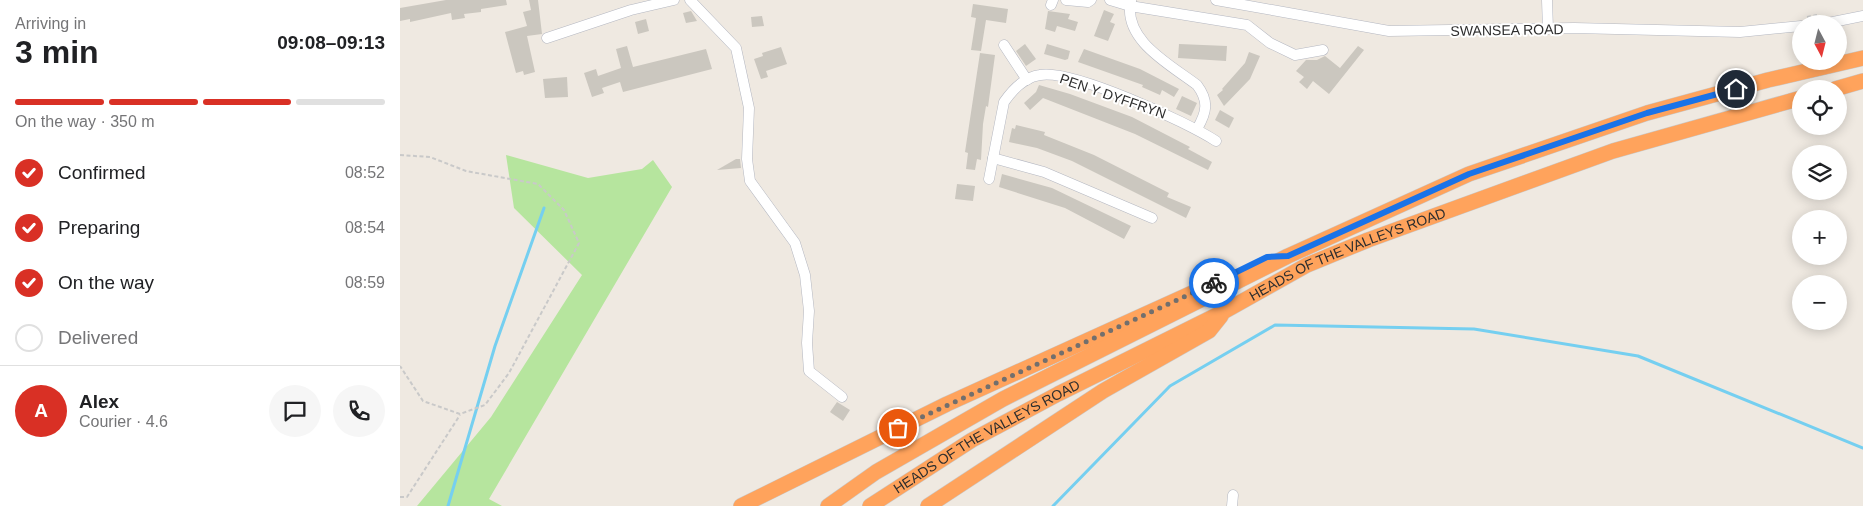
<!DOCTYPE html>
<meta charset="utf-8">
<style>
body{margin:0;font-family:Helvetica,sans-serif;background:#f6f6f6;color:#202124;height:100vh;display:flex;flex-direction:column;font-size:19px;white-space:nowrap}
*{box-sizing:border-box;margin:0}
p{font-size:16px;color:#757577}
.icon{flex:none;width:28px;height:28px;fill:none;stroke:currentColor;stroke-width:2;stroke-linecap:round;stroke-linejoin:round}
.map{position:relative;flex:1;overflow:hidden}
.details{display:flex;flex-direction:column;background:#fff;width:400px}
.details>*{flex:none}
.needle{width:32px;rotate:173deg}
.tools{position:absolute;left:1392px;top:15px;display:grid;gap:10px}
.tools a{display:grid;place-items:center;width:55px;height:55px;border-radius:50%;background:#fff;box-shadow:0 2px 12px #0003;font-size:25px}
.pin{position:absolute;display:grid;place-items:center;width:42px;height:42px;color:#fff;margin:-21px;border:2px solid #fff;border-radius:50%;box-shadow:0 1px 5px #0007}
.courier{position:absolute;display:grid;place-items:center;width:50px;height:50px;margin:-25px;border:4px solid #1a73e8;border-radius:50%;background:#fff;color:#222;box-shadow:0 1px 6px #0007}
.head em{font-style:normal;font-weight:700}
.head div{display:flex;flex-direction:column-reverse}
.head{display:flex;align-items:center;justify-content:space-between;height:85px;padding:0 15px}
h1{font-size:32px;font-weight:700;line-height:38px}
.bar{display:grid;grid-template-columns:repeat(4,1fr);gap:8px 5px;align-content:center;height:60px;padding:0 15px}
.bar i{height:6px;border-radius:4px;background:#e0e0e0}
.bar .active{background:#d93025}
.bar p{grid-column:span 4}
.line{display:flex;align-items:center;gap:12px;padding:0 15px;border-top:1px solid #e0e0e0}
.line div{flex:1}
.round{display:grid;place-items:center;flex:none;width:52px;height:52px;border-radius:26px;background:#f6f6f6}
ol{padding:0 15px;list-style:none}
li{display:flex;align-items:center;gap:15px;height:55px}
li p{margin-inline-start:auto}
li .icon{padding:5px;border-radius:50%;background:#d93025;color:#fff;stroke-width:4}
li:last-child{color:#757577}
li i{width:28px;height:28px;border:2px solid #e0e0e0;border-radius:50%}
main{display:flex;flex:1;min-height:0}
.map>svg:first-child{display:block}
.green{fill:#b6e59e}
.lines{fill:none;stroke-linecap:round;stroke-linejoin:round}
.stream{stroke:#75cff0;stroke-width:3}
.building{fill:#cbc7bf}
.minor-casing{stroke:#b4b7c1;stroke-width:11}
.highway-casing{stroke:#c9c9c9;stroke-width:16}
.path{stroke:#c9c9c9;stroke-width:2;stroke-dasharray:4 2.5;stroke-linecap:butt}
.minor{stroke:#fff;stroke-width:10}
.highway{stroke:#ffa35c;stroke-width:15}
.done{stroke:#726f6d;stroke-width:5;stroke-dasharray:0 9}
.route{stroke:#1a73e8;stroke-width:6}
.labels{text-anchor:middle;stroke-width:4;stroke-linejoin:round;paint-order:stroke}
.street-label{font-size:14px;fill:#2e2e2e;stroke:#fff}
</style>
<main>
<section class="details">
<div class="head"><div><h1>3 min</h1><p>Arriving in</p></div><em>09:08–09:13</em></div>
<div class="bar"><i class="active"></i><i class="active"></i><i class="active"></i><i></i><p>On the way · 350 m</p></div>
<ol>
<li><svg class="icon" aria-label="check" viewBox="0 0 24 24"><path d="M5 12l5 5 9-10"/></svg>Confirmed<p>08:52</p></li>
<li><svg class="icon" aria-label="check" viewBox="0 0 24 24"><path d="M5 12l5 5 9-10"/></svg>Preparing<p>08:54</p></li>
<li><svg class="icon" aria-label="check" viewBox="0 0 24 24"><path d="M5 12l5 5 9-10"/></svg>On the way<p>08:59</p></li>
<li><i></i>Delivered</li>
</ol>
<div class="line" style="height:90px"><b class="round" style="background:#d93025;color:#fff">A</b><div><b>Alex</b><p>Courier · 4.6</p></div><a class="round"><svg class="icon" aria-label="chat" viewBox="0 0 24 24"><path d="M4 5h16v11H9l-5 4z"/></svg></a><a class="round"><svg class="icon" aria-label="phone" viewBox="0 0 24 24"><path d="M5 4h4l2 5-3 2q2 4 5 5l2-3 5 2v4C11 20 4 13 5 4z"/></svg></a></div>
</section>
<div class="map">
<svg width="1463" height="506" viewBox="0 0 1463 506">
<rect width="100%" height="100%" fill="#efe9e1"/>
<path class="green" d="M106 155 188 178 242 169 253 160 272 187 89 499 102 506H17L91 417 182 275 114 208Z"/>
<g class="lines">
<g class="stream">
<path d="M48 506 95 346 144 208"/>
<path d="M653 506 770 386 875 325 1074 329 1238 356 1463 448"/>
</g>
</g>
<g class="building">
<path d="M46 0H106L107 5 81 9V12L64 14 65 18 52 20 51 13 10 22V19L0 21V8Z"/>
<path d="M129 0H138L142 34 127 36 135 72 124 75 123 71 116 73 105 32 127 26 123 12 131 10Z"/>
<path d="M573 4 608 9 606 23 586 20 581 51 571 50 576 18 571 17Z"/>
<path d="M704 10 714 14 710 22 715 24 708 41 694 36Z"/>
<path d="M291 11 297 21 286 23 283 13Z"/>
<path d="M648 11 670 14 668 19 678 22 675 31 657 26 655 32 645 29Z"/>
<path d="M362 16 364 26 352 27 351 17Z"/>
<path d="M246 19 249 31 238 34 235 22Z"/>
<path d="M625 44 636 59 626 66 616 51Z"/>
<path d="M647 44 670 51 668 59 665 60 644 54Z"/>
<path d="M779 44 827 46 826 61 778 58Z"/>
<path d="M227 46 233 67 306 49 312 69 223 92 220 82 202 88 204 93 192 97 184 73 196 69 198 76 221 68 216 49Z"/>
<path d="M958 46 964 50 929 94 913 81 907 89 899 82 904 77 896 71 906 60H917L925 56 940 68Z"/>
<path d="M381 47 387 64 366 71 368 77 361 79 354 59 363 56 362 53Z"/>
<path d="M684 49 740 69 779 89 774 97 762 90 760 95 742 87 743 85 678 62Z"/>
<path d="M849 52 860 56 850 79 824 106 817 95 823 90 822 89 845 63Z"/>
<path d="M580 53 595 55 588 107 586 106 583 124 581 160 577 159 575 170 566 169 568 153 565 152Z"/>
<path d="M167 77 168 97 145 98 143 79Z"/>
<path d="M639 85 670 94 732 117 790 147 788 149 812 162 808 170 735 134 643 98 630 110 624 103 636 92Z"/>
<path d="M782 96 797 103 791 116 776 109Z"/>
<path d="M820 110 834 118 829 128 815 120Z"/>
<path d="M616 125 645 132 644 135 694 155 769 193 767 197 791 207 786 218 672 161 637 148 609 142 612 128 615 129Z"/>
<path d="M336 159H340L341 168 317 170Z"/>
<path d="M602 174 652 188 731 226 724 239 665 208 599 187Z"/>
<path d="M557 184 575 186 573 201 555 199Z"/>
<path d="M437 402 450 410 443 421 430 412Z"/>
</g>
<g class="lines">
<g class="minor-casing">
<g id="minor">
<path d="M290 0 336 48 349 108 347 159 350 181 395 243 405 275 409 311 407 343 409 371 442 397"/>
<path d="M666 0 688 2 691 0"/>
<path d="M710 0 730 6 847 25 870 43 895 55 923 50"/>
<path d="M816 0 989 31 1174 28 1340 32 1401 26"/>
<path d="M1147 0 1148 29"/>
<path d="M731 1C722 40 771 65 797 85 809 101 807 112 797 129"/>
<path d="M651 5 653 0"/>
<path d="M1423 24 1463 16"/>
<path d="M147 38 231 10 274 0"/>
<path d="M604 45 627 80"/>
<path d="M593 158 644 172 752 218"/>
<path d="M589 179 604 102C613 89 625 77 640 75 672 69 787 122 816 141"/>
<path d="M832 506 833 495"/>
</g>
</g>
<g class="highway-casing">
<g id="highway">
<path d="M1435 89 1463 81"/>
<path d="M341 506 547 404 803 288"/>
<path d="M428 506 476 472 603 399 888 256 1069 174 1247 113 1368 80 1463 58"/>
<path id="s1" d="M470 506 572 440 658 394 825 311 907 265 968 240 1213 151 1401 98"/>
<path d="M528 506 703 391 809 331 821 316"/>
</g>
</g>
<g class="path">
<path d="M1407 17 1417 15"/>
<path d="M0 155 30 157 66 171 138 184 164 210 179 243 109 373 85 405 60 414 23 401 0 366"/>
<path d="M0 497H7L60 415"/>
</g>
<use href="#minor" class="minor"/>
<use href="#highway" class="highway"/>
</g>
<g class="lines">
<path class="done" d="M498 428 814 283"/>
<path class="route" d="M814 283 867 257 888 256 1069 174 1247 113 1336 89"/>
</g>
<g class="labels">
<g class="street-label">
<text transform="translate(1107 30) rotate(-1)" y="5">SWANSEA ROAD</text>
<text transform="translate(713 96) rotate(19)" y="5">PEN Y DYFFRYN</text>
<text dy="5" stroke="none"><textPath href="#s1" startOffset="541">HEADS OF THE VALLEYS ROAD</textPath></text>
<text dy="5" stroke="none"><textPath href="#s1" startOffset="136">HEADS OF THE VALLEYS ROAD</textPath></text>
</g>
</g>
</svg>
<div class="tools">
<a><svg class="needle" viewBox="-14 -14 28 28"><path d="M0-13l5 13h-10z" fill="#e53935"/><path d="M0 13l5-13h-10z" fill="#757577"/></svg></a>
<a><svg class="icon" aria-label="locate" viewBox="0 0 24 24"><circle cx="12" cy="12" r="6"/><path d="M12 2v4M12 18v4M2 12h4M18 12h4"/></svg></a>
<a><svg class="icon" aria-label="layers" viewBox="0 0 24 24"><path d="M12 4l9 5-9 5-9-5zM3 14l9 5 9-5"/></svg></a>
<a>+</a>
<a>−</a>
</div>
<div class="pin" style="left:498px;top:428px;background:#ea580c"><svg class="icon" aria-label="bag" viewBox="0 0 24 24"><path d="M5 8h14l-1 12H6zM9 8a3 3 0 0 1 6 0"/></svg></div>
<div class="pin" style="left:1336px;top:89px;background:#1f2937"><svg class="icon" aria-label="home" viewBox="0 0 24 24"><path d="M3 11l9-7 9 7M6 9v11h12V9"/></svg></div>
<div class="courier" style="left:814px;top:283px"><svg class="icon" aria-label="bike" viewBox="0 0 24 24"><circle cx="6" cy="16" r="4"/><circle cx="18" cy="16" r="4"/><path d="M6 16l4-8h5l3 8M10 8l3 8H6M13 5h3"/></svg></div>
</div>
</main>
